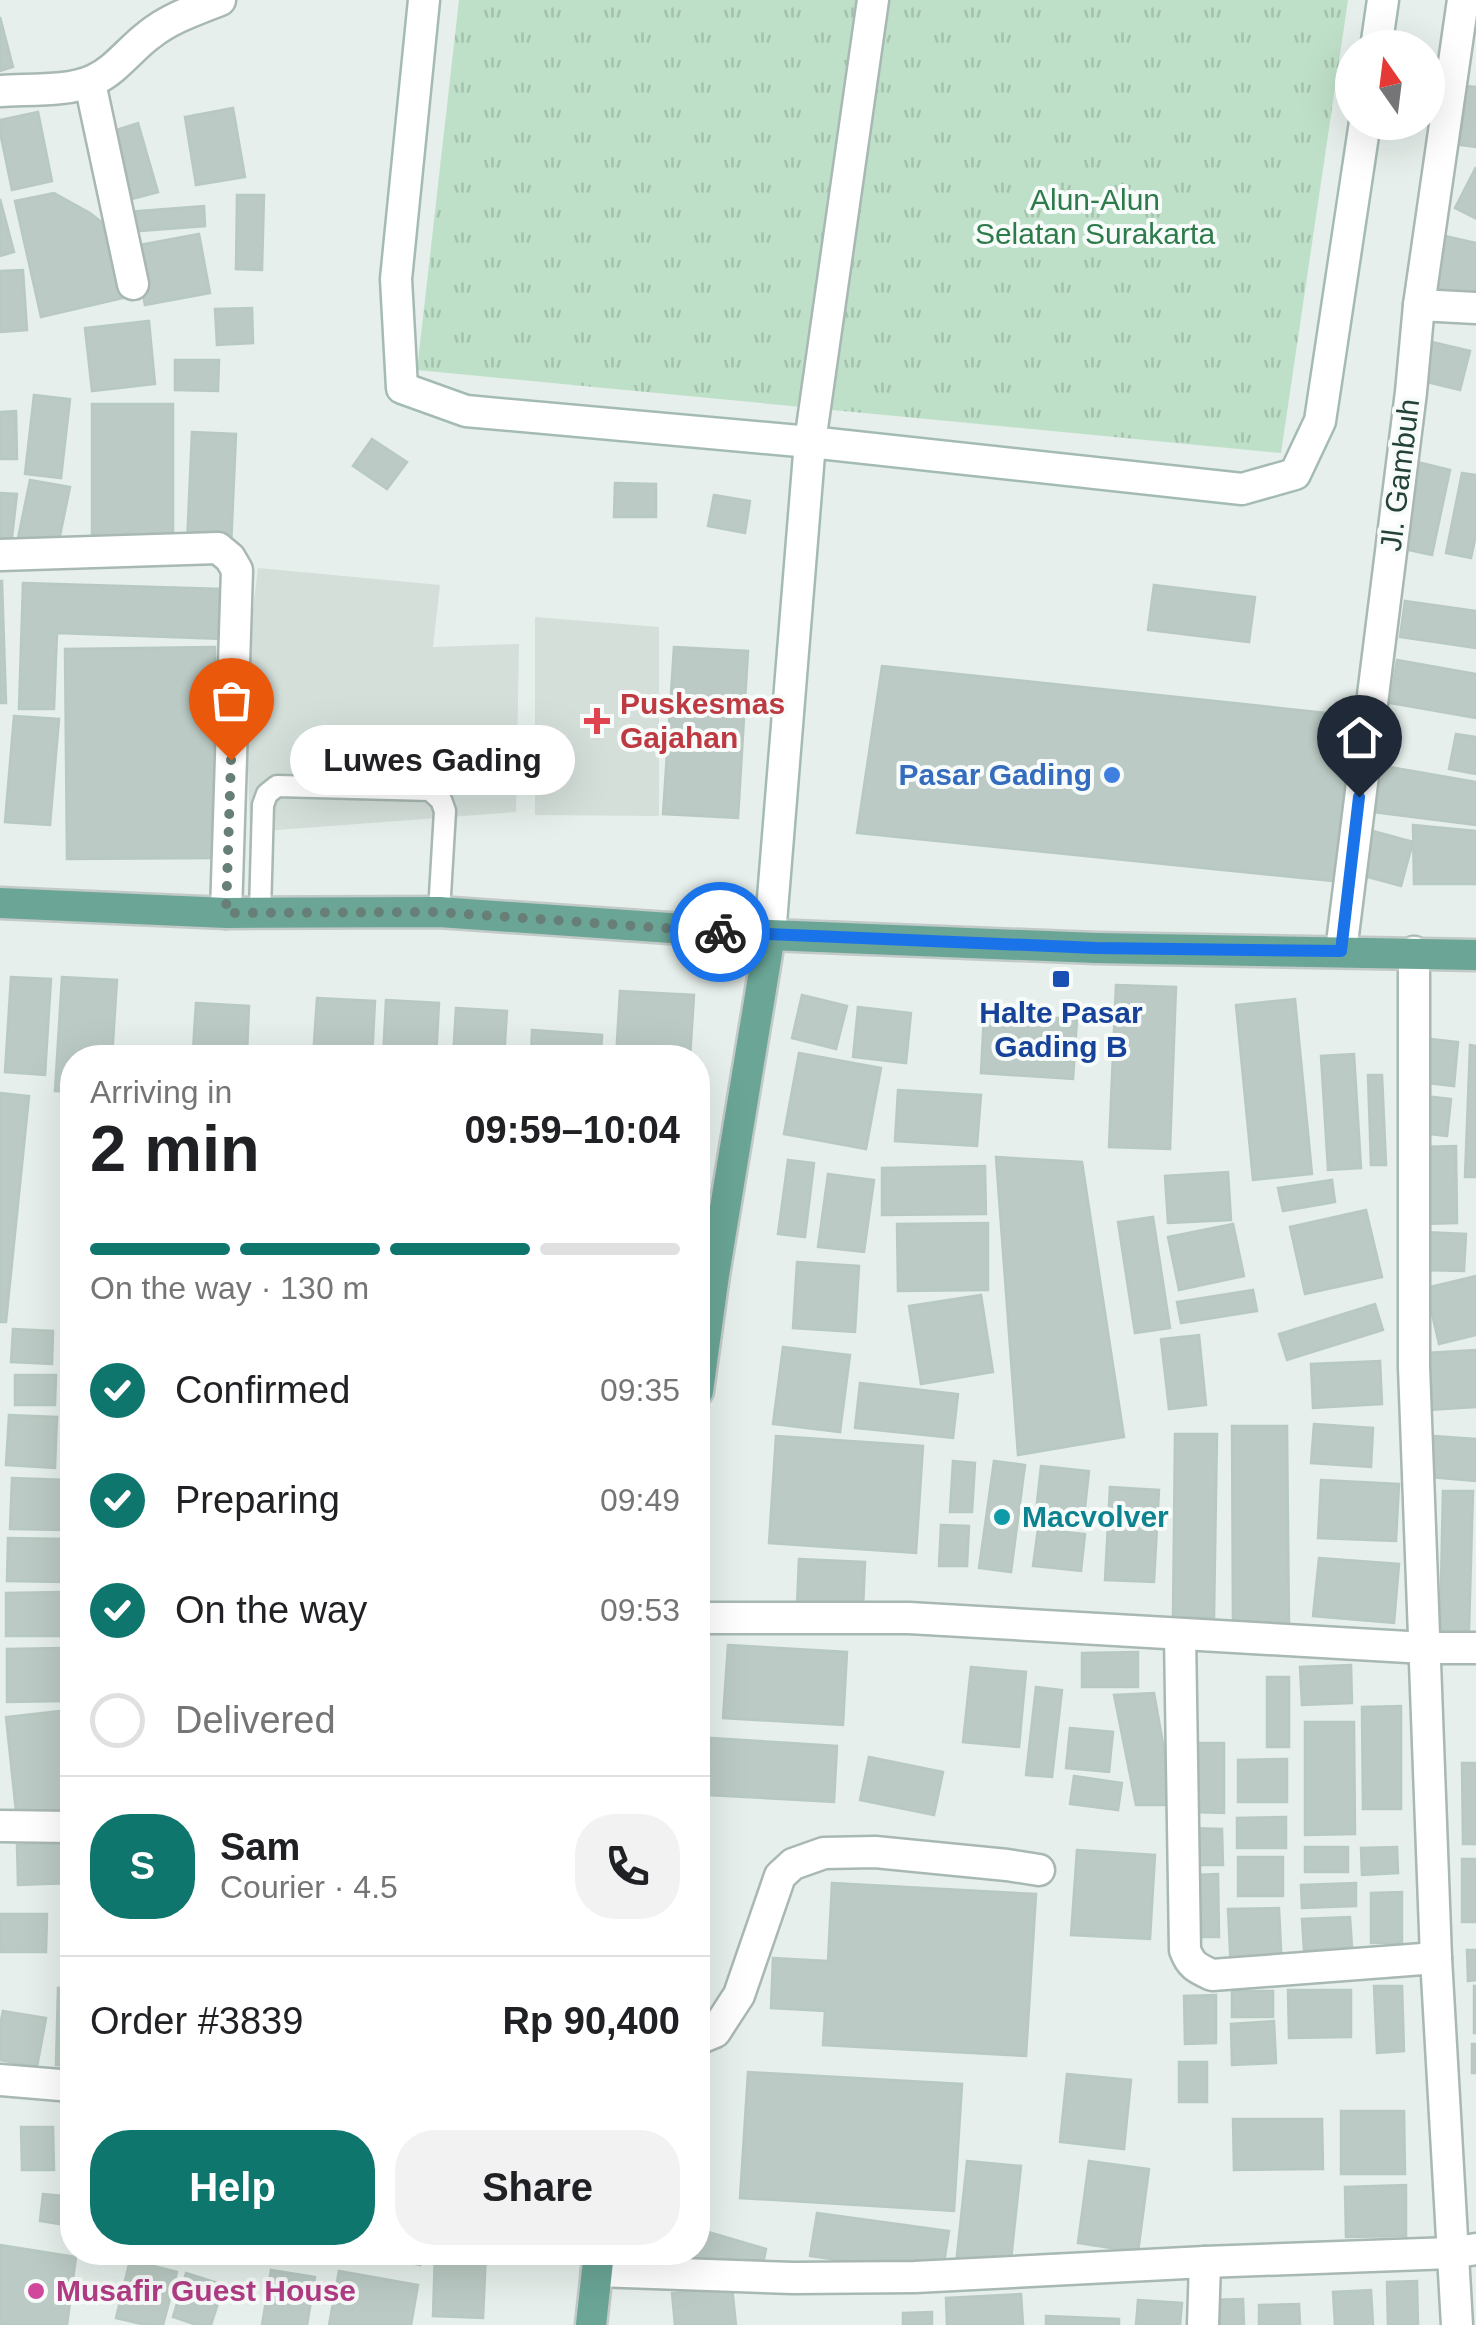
<!DOCTYPE html>
<meta charset="utf-8">
<style>
body{margin:0;font-family:Arial,sans-serif;background:#f2f2f2;color:#202124;height:100vh;display:flex;flex-direction:column;font-size:38px;white-space:nowrap}
*{box-sizing:border-box;margin:0}
p{font-size:32px;color:#757577}
.icon{flex:none;width:55px;height:55px;fill:none;stroke:currentColor;stroke-width:2;stroke-linecap:round;stroke-linejoin:round}
.map{position:relative;flex:1;overflow:hidden}
.side{position:absolute;left:60px;top:1045px;width:650px;height:1220px;display:flex;flex-direction:column;background:#fff;border-radius:40px;box-shadow:0 10px 40px #0002}
.side>*{flex:none}
.needle{width:65px;rotate:346deg}
.buttons{position:absolute;left:1335px;top:30px;display:grid;gap:20px}
.buttons a{display:grid;place-items:center;width:110px;height:110px;border-radius:50%;background:#fff;box-shadow:0 10px 40px #0002;font-size:50px}
.pin{position:absolute;display:grid;place-items:center;width:85px;height:85px;color:#fff;margin:-102px -42px;border-radius:50% 50% 50% 0;rotate:-45deg;box-shadow:0 0 10px #0007}
.pin .icon{rotate:45deg}
.courier{position:absolute;display:grid;place-items:center;width:100px;height:100px;margin:-50px;border:8px solid #1a73e8;border-radius:50%;background:#fff;color:#222;box-shadow:0 2px 12px #0007}
.bubble{position:absolute;height:70px;border-radius:35px;background:#fff;box-shadow:0 10px 40px #0002;font-size:32px;font-weight:800;line-height:70px;text-align:center}
.head em{font-style:normal;font-weight:800}
.head div{display:flex;flex-direction:column-reverse}
.head{display:flex;align-items:center;justify-content:space-between;height:170px;padding:0 30px}
h1{font-size:65px;font-weight:800;line-height:75px}
.bar{display:grid;grid-template-columns:repeat(4,1fr);gap:15px 10px;align-content:center;height:120px;padding:0 30px}
.bar i{height:12px;border-radius:8px;background:#e0e0e0}
.bar .current{background:#0f766e}
.bar p{grid-column:span 4}
.line{display:flex;align-items:center;gap:25px;padding:0 30px;border-top:2px solid #e0e0e0}
.line div{flex:1}
.round{display:grid;place-items:center;flex:none;width:105px;height:105px;border-radius:40px;background:#f2f2f2}
ol{padding:0 30px;list-style:none}
li{display:flex;align-items:center;gap:30px;height:110px}
li p{margin-inline-start:auto}
li .icon{padding:10px;border-radius:50%;background:#0f766e;color:#fff;stroke-width:4}
li:last-child{color:#757577}
li i{width:55px;height:55px;border:5px solid #e0e0e0;border-radius:50%}
.action{display:flex;gap:20px;margin-top:auto;padding:20px 30px}
.action a{flex:1;height:115px;border-radius:40px;background:#0f766e;color:#fff;font-size:40px;font-weight:800;line-height:115px;text-align:center}
.action a+a{background:#f2f2f2;color:#202124}
.map>svg:first-child{display:block}
.built{fill:#d4dfda}
.park{fill:url(#park-tufts)}
.building{fill:#bbcac4;stroke:#b8c9c2;stroke-width:2.5}
.lines{fill:none;stroke-linecap:round;stroke-linejoin:round}
.lane-casing{stroke:#a8b8b2;stroke-width:25}
.street-casing{stroke:#a8b8b2;stroke-width:35}
.secondary-casing{stroke:#a4bbb3;stroke-width:35}
.primary-casing{stroke:#c2cac8;stroke-width:35}
.lane{stroke:#fff;stroke-width:20}
.street{stroke:#fff;stroke-width:30}
.secondary{stroke:#fff;stroke-width:30}
.primary{stroke:#6aa596;stroke-width:30}
.done{stroke:#687f78;stroke-width:10;stroke-dasharray:0 18}
.route{stroke:#1a73e8;stroke-width:12}
.health-dot{fill:#e0444e;stroke:#f7fbf9;stroke-width:4}
.shop-dot{fill:#3f7fe0;stroke:#f7fbf9;stroke-width:4}
.transit-dot{fill:#1a4fb4;stroke:#f7fbf9;stroke-width:4}
.culture-dot{fill:#0f9aa8;stroke:#f7fbf9;stroke-width:4}
.hotel-dot{fill:#d1479c;stroke:#f7fbf9;stroke-width:4}
.labels{text-anchor:middle;stroke-width:8;stroke-linejoin:round;paint-order:stroke}
.park-label{font-size:30px;fill:#2d7a4b;stroke:#f7fbf9}
.street-label{font-size:30px;fill:#24423a;stroke:#f7fbf9}
.health-label{font-size:30px;font-weight:bold;fill:#be3a42;stroke:#f7fbf9;text-anchor:start}
.shop-label{font-size:30px;font-weight:bold;fill:#366cbe;stroke:#f7fbf9;text-anchor:end}
.transit-label{font-size:30px;font-weight:bold;fill:#164399;stroke:#f7fbf9}
.culture-label{font-size:30px;font-weight:bold;fill:#0d838f;stroke:#f7fbf9;text-anchor:start}
.hotel-label{font-size:30px;font-weight:bold;fill:#b23c85;stroke:#f7fbf9;text-anchor:start}
</style>
<div class="map">
<svg width="1476" height="2325" viewBox="0 0 1476 2325">
<defs>
<pattern id="park-tufts" width="24" height="20" patternUnits="userSpaceOnUse" patternTransform="scale(2.5)"><rect width="24" height="20" fill="#bfe0c8"/><path d="M3 7l-1-3M5 7V3M7 7l1-3M15 17l-1-3M17 17v-4M19 17l1-3" fill="none" stroke="#a4c1ad"/></pattern>
</defs>
<rect width="100%" height="100%" fill="#e6efeb"/>
<g class="built">
<path d="M258 568 440 585 433 647 519 644 516 812 250 832 245 675Z"/>
<path d="M535 617 659 627V816L535 815Z"/>
</g>
<path class="park" d="M459 0H1348L1281 453 417 370Z"/>
<g class="building">
<path d="M0 17 13 67 0 71Z"/>
<path d="M1466 86 1476 87V147L1460 145Z"/>
<path d="M233 108 245 177 196 185 185 117Z"/>
<path d="M38 112 52 181 12 190 0 132V120Z"/>
<path d="M138 123 158 192 132 199 113 131Z"/>
<path d="M1476 167V216L1475 218 1455 208Z"/>
<path d="M54 193 90 213 114 232 127 297 41 317 15 201Z"/>
<path d="M237 195H264L262 270 236 269Z"/>
<path d="M0 199 14 252 0 256Z"/>
<path d="M204 206 205 226 128 232 127 212Z"/>
<path d="M199 234 210 293 145 305 134 246Z"/>
<path d="M1445 236 1476 243V303L1431 291Z"/>
<path d="M23 270 27 330 0 332V271Z"/>
<path d="M252 308 253 343 217 345 215 309Z"/>
<path d="M149 321 155 384 92 391 85 328Z"/>
<path d="M1432 342 1470 351 1460 390 1423 381Z"/>
<path d="M175 360H219L218 391 175 390Z"/>
<path d="M34 395 70 399 61 478 25 474Z"/>
<rect x="92" y="404" width="81" height="140"/>
<path d="M16 411 17 459H0V412Z"/>
<path d="M192 432 236 434 231 547 187 544Z"/>
<path d="M372 439 407 462 387 489 353 466Z"/>
<path d="M1413 461 1450 470 1432 555 1395 547Z"/>
<path d="M1462 473 1476 475V534L1471 558 1446 553Z"/>
<path d="M30 480 70 487 57 550 17 543Z"/>
<path d="M615 483 656 484V517H614Z"/>
<path d="M0 493 17 494 10 554 0 553Z"/>
<path d="M714 495 750 501 745 533 708 526Z"/>
<path d="M0 581H2L6 703H0Z"/>
<path d="M23 583 223 589V639L57 633 54 709H19Z"/>
<path d="M1154 585 1255 597 1249 642 1148 630Z"/>
<path d="M1405 601 1476 611V648L1400 637Z"/>
<path d="M215 647 216 858 67 859 65 649Z"/>
<path d="M674 647 748 651 738 818 663 814Z"/>
<path d="M1397 660 1476 674V718L1390 703Z"/>
<path d="M882 666 1366 717 1342 882 857 833Z"/>
<path d="M14 716 59 719 50 825 5 822Z"/>
<path d="M1456 734 1476 737V774L1449 769Z"/>
<path d="M1378 765 1476 782V825L1372 812Z"/>
<path d="M1413 825 1476 831V884H1414Z"/>
<path d="M1369 830 1413 842 1401 886 1357 874Z"/>
<path d="M11 977 51 979 45 1075 5 1072Z"/>
<path d="M62 977 117 980 112 1058H72V1092L55 1091Z"/>
<path d="M1116 985 1176 987 1170 1149 1109 1147Z"/>
<path d="M620 991 694 995 690 1058H616Z"/>
<path d="M802 995 847 1006 836 1049 792 1038Z"/>
<path d="M317 998 375 1001 372 1058H313Z"/>
<path d="M1295 999 1312 1174 1253 1180 1236 1005Z"/>
<path d="M386 1000 439 1003 436 1058H383Z"/>
<path d="M196 1003 249 1006 247 1053 193 1050Z"/>
<path d="M858 1007 911 1013 906 1063 853 1057Z"/>
<path d="M456 1008 507 1011 504 1058H453Z"/>
<path d="M984 1014 1077 1019 1073 1079 981 1073Z"/>
<path d="M532 1030 602 1035 601 1058H531Z"/>
<path d="M1422 1038 1458 1042 1454 1086 1418 1082Z"/>
<path d="M1470 1045 1476 1046V1177H1465Z"/>
<path d="M799 1053 881 1068 866 1149 784 1134Z"/>
<path d="M1354 1054 1361 1168 1328 1170 1321 1056Z"/>
<path d="M1368 1075H1382L1386 1165H1371Z"/>
<path d="M898 1090 981 1095 977 1146 895 1141Z"/>
<path d="M0 1093 29 1096 6 1322H0Z"/>
<path d="M1425 1096 1451 1099 1447 1136 1421 1133Z"/>
<path d="M66 1107 72 1108V1169L62 1168Z"/>
<path d="M1456 1146 1457 1223 1423 1224 1420 1147Z"/>
<path d="M996 1157 1082 1162 1124 1437 1018 1455Z"/>
<path d="M788 1160 814 1163 805 1237 778 1234Z"/>
<path d="M985 1166 986 1214 882 1215V1168Z"/>
<path d="M1228 1172 1231 1220 1168 1223 1165 1176Z"/>
<path d="M828 1174 874 1180 864 1252 818 1247Z"/>
<path d="M1332 1180 1335 1202 1283 1211 1278 1188Z"/>
<path d="M1366 1210 1382 1277 1305 1294 1290 1227Z"/>
<path d="M1153 1217 1170 1328 1135 1333 1118 1222Z"/>
<path d="M988 1223V1290L898 1291 897 1224Z"/>
<path d="M1233 1224 1244 1276 1179 1290 1168 1237Z"/>
<path d="M1424 1232 1466 1234 1464 1271 1422 1270Z"/>
<path d="M797 1262 859 1266 855 1332 793 1328Z"/>
<path d="M1476 1276V1335L1439 1344 1426 1288Z"/>
<path d="M1253 1290 1257 1311 1181 1323 1177 1302Z"/>
<path d="M981 1295 993 1372 921 1384 909 1306Z"/>
<path d="M1375 1304 1383 1330 1287 1360 1279 1334Z"/>
<path d="M13 1329 53 1331 52 1364 11 1362Z"/>
<path d="M1199 1335 1206 1405 1169 1409 1161 1339Z"/>
<path d="M783 1347 850 1355 840 1432 773 1424Z"/>
<path d="M1476 1350V1407L1429 1410 1426 1353Z"/>
<path d="M1380 1361 1382 1404 1313 1408 1311 1364Z"/>
<path d="M15 1375H56L55 1405H15Z"/>
<path d="M860 1383 958 1394 953 1438 855 1428Z"/>
<path d="M9 1415 57 1417 55 1468 6 1465Z"/>
<path d="M1314 1424 1373 1428 1371 1467 1311 1463Z"/>
<path d="M1232 1426H1287L1289 1628 1233 1629Z"/>
<path d="M1175 1434H1217L1214 1617 1173 1616Z"/>
<path d="M776 1436 923 1446 916 1553 769 1543Z"/>
<path d="M1434 1436 1476 1439V1481L1430 1477Z"/>
<path d="M953 1461 975 1463 972 1512H950Z"/>
<path d="M994 1461 1025 1465 1011 1572 979 1568Z"/>
<path d="M1041 1466 1089 1471 1084 1517 1036 1512Z"/>
<path d="M12 1478 68 1480 66 1530 10 1529Z"/>
<path d="M1321 1480 1399 1484 1396 1541 1318 1538Z"/>
<path d="M1110 1487 1159 1490 1154 1582 1105 1580Z"/>
<path d="M1443 1491H1473L1469 1630H1440Z"/>
<path d="M941 1525 969 1526 967 1566H939Z"/>
<path d="M1038 1529 1085 1534 1081 1571 1033 1566Z"/>
<path d="M8 1538 64 1539V1582L7 1581Z"/>
<path d="M1319 1558 1399 1564 1394 1623 1313 1616Z"/>
<path d="M799 1559 865 1562 863 1609 797 1606Z"/>
<path d="M61 1592V1636H6V1593Z"/>
<path d="M728 1645 847 1652 843 1725 723 1718Z"/>
<path d="M62 1648 63 1701 7 1702V1649Z"/>
<path d="M1138 1652V1687H1082V1653Z"/>
<path d="M1351 1665 1352 1703 1302 1705 1300 1667Z"/>
<path d="M971 1667 1026 1672 1019 1747 963 1742Z"/>
<rect x="1267" y="1677" width="22" height="70"/>
<path d="M1036 1687 1062 1690 1052 1777 1026 1775Z"/>
<path d="M1154 1693 1174 1805H1136L1114 1695Z"/>
<path d="M1401 1706V1809H1363L1362 1707Z"/>
<path d="M70 1710 72 1732V1815L17 1821 6 1717Z"/>
<path d="M1305 1722H1354L1355 1834 1305 1835Z"/>
<path d="M1070 1728 1113 1732 1109 1772 1066 1768Z"/>
<path d="M711 1738 837 1746 834 1802 708 1795Z"/>
<path d="M1192 1743H1224V1813L1193 1812Z"/>
<path d="M869 1757 943 1772 934 1815 860 1800Z"/>
<path d="M1287 1759V1802H1238V1760Z"/>
<path d="M1462 1763H1476V1844H1463Z"/>
<path d="M1074 1776 1122 1783 1118 1810 1070 1804Z"/>
<path d="M1286 1817V1848H1237V1818Z"/>
<path d="M1186 1828 1222 1829 1223 1865H1186Z"/>
<path d="M72 1843V1883L18 1885 17 1845Z"/>
<rect x="1305" y="1847" width="43" height="25"/>
<path d="M1397 1847 1398 1873 1362 1875 1361 1848Z"/>
<path d="M1077 1850 1155 1855 1150 1939 1071 1935Z"/>
<rect x="1238" y="1857" width="45" height="39"/>
<rect x="1462" y="1859" width="14" height="63"/>
<path d="M1218 1874 1219 1937H1191V1875Z"/>
<path d="M832 1883 1036 1894 1026 2056 823 2045 825 2011 771 2008 773 1958 828 1961Z"/>
<path d="M1356 1883V1906L1302 1908 1301 1885Z"/>
<path d="M1402 1892V1943H1371V1893Z"/>
<path d="M1279 1908 1282 1970 1231 1972 1228 1909Z"/>
<path d="M0 1914H47L46 1952H0Z"/>
<path d="M1350 1917 1352 1947 1304 1950 1302 1919Z"/>
<path d="M1467 1950H1476V1980L1468 1981Z"/>
<path d="M1374 1986H1402L1404 2051 1377 2053Z"/>
<rect x="1474" y="1986" width="2" height="47"/>
<path d="M58 1988H72V2066L56 2065Z"/>
<path d="M1288 1990H1351V2037L1289 2038Z"/>
<rect x="1232" y="1991" width="41" height="26"/>
<path d="M1216 1995V2043L1185 2044 1184 1996Z"/>
<path d="M3 2011 46 2018 37 2067 0 2060V2025Z"/>
<path d="M1274 2021 1276 2063 1232 2065 1231 2024Z"/>
<rect x="1472" y="2044" width="4" height="29"/>
<rect x="1179" y="2062" width="28" height="40"/>
<path d="M748 2072 962 2084 954 2211 740 2198Z"/>
<path d="M1067 2074 1131 2080 1124 2149 1060 2142Z"/>
<path d="M67 2110H72V2177L62 2176Z"/>
<path d="M1341 2111H1404L1405 2174H1341Z"/>
<path d="M1233 2119H1322L1323 2169 1234 2170Z"/>
<path d="M21 2127H53L54 2170H22Z"/>
<path d="M967 2161 1021 2166 1010 2269 956 2264Z"/>
<path d="M1089 2161 1149 2169 1138 2252 1078 2243Z"/>
<path d="M1406 2185V2236L1346 2237 1345 2187Z"/>
<path d="M43 2194 72 2197V2226L40 2221Z"/>
<path d="M817 2213 949 2231 942 2275 810 2256Z"/>
<path d="M698 2229 766 2249 761 2274 652 2266 656 2252H698Z"/>
<path d="M0 2245 76 2257 67 2325H0Z"/>
<path d="M393 2252H422L420 2265 392 2259Z"/>
<path d="M435 2252H486L483 2318 433 2316Z"/>
<path d="M130 2260 177 2272 163 2325H146L116 2318Z"/>
<path d="M271 2270 315 2277 307 2325H262Z"/>
<path d="M339 2271 418 2285 411 2325H329Z"/>
<path d="M186 2273 224 2285 211 2325H197L173 2317Z"/>
<path d="M1417 2281 1418 2325H1388L1387 2282Z"/>
<path d="M732 2287 736 2325H675L672 2293Z"/>
<path d="M1371 2290 1373 2325H1335L1333 2292Z"/>
<path d="M1021 2294 1023 2325H947L946 2298Z"/>
<path d="M1243 2299 1244 2325H1207V2300Z"/>
<path d="M1138 2300 1182 2303 1180 2325H1136Z"/>
<path d="M1299 2304 1300 2325H1259V2305Z"/>
<path d="M932 2312V2325H903V2313Z"/>
<path d="M1046 2316 1119 2319V2325H1046Z"/>
</g>
<g class="lines">
<g class="lane-casing">
<path id="lane" d="M260 912 263 805 267 794 277 786 430 790 441 800 445 811 439 912"/>
</g>
<g class="street-casing">
<g id="street">
<path d="M90 83 133 284"/>
<path d="M0 91C28 89 69 92 94 80 116 70 130 49 149 35 170 18 195 10 220 0"/>
<path d="M1419 305 1476 308"/>
<path d="M810 442 873 0"/>
<path d="M0 555 218 548 230 558 237 570 226 913"/>
<path d="M1341 951 1411 392 1419 305 1463 0"/>
<path d="M1414 952V1367L1436 1958 1457 2325"/>
<path d="M698 1618H909L1425 1648H1476"/>
<path d="M1180 1635 1185 1950C1191 1966 1197 1968 1212 1975L1436 1958"/>
<path d="M0 1826 72 1827"/>
<path d="M698 2039 715 2032 739 1995 780 1876 793 1864 824 1853 875 1852 1007 1865 1039 1870"/>
<path d="M0 2080 72 2086"/>
<path d="M597 2271 793 2278 915 2277 1205 2262 1451 2253 1476 2249"/>
<path d="M1203 2325 1205 2262"/>
</g>
</g>
<g class="secondary-casing">
<g id="secondary">
<path d="M424 0 396 279 402 388 466 411 810 442 1242 489 1295 474 1320 421 1365 122"/>
<path d="M1376 48 1383 0"/>
<path d="M770 935 810 442"/>
</g>
</g>
<g class="primary-casing">
<g id="primary">
<path d="M0 903 226 913 439 912 770 935 1096 948 1476 955"/>
<path d="M698 1391 714 1275 770 935"/>
<path d="M591 2325 599 2252"/>
</g>
</g>
<use href="#lane" class="lane"/>
<use href="#street" class="street"/>
<use href="#secondary" class="secondary"/>
<use href="#primary" class="primary"/>
</g>
<g class="lines">
<path class="done" d="M231 760 226 913 438 912 720 932"/>
<path class="route" d="M720 932 1096 948 1341 951 1359 797"/>
</g>
<path class="health-dot" d="M592 706h10v10h10v10h-10v10h-10v-10h-10v-10h10z"/>
<circle class="shop-dot" cx="1112" cy="775" r="10"/>
<rect class="transit-dot" x="1051" y="969" width="20" height="20" rx="5"/>
<circle class="culture-dot" cx="1002" cy="1517" r="10"/>
<circle class="hotel-dot" cx="36" cy="2291" r="10"/>
<g class="labels">
<g class="park-label">
<text x="1095" y="210">Alun-Alun<tspan x="1095" dy="34">Selatan Surakarta</tspan></text>
</g>
<g class="street-label">
<text transform="translate(1400 475) rotate(-83)" y="10">Jl. Gambuh</text>
</g>
<g class="health-label">
<text x="620" y="714">Puskesmas<tspan x="620" dy="34">Gajahan</tspan></text>
</g>
<g class="shop-label">
<text x="1092" y="785">Pasar Gading</text>
</g>
<g class="transit-label">
<text x="1061" y="1023">Halte Pasar<tspan x="1061" dy="34">Gading B</tspan></text>
</g>
<g class="culture-label">
<text x="1022" y="1527">Macvolver</text>
</g>
<g class="hotel-label">
<text x="56" y="2301">Musafir Guest House</text>
</g>
</g>
</svg>
<div class="buttons">
<a><svg class="needle" viewBox="-14 -14 28 28"><path d="M0-13l5 13h-10z" fill="#e53935"/><path d="M0 13l5-13h-10z" fill="#757577"/></svg></a>
</div>
<div class="pin" style="left:231px;top:760px;background:#ea580c"><svg class="icon" aria-label="bag" viewBox="0 0 24 24"><path d="M5 8h14l-1 12H6zM9 8a3 3 0 0 1 6 0"/></svg></div>
<div class="pin" style="left:1359px;top:797px;background:#1f2937"><svg class="icon" aria-label="home" viewBox="0 0 24 24"><path d="M3 11l9-7 9 7M6 9v11h12V9"/></svg></div>
<div class="courier" style="left:720px;top:932px"><svg class="icon" aria-label="bike" viewBox="0 0 24 24"><circle cx="6" cy="16" r="4"/><circle cx="18" cy="16" r="4"/><path d="M6 16l4-8h5l3 8M10 8l3 8H6M13 5h3"/></svg></div>
<div class="bubble" style="left:290px;top:725px;width:285px">Luwes Gading</div>
<section class="side">
<div class="head"><div><h1>2 min</h1><p>Arriving in</p></div><em>09:59–10:04</em></div>
<div class="bar"><i class="current"></i><i class="current"></i><i class="current"></i><i></i><p>On the way · 130 m</p></div>
<ol>
<li><svg class="icon" aria-label="check" viewBox="0 0 24 24"><path d="M5 12l5 5 9-10"/></svg>Confirmed<p>09:35</p></li>
<li><svg class="icon" aria-label="check" viewBox="0 0 24 24"><path d="M5 12l5 5 9-10"/></svg>Preparing<p>09:49</p></li>
<li><svg class="icon" aria-label="check" viewBox="0 0 24 24"><path d="M5 12l5 5 9-10"/></svg>On the way<p>09:53</p></li>
<li><i></i>Delivered</li>
</ol>
<div class="line" style="height:180px"><b class="round" style="background:#0f766e;color:#fff">S</b><div><b>Sam</b><p>Courier · 4.5</p></div><a class="round"><svg class="icon" aria-label="phone" viewBox="0 0 24 24"><path d="M5 4h4l2 5-3 2q2 4 5 5l2-3 5 2v4C11 20 4 13 5 4z"/></svg></a></div>
<div class="line" style="height:130px"><div>Order #3839</div><b>Rp 90,400</b></div>
<div class="action"><a>Help</a><a>Share</a></div>
</section>
</div>
